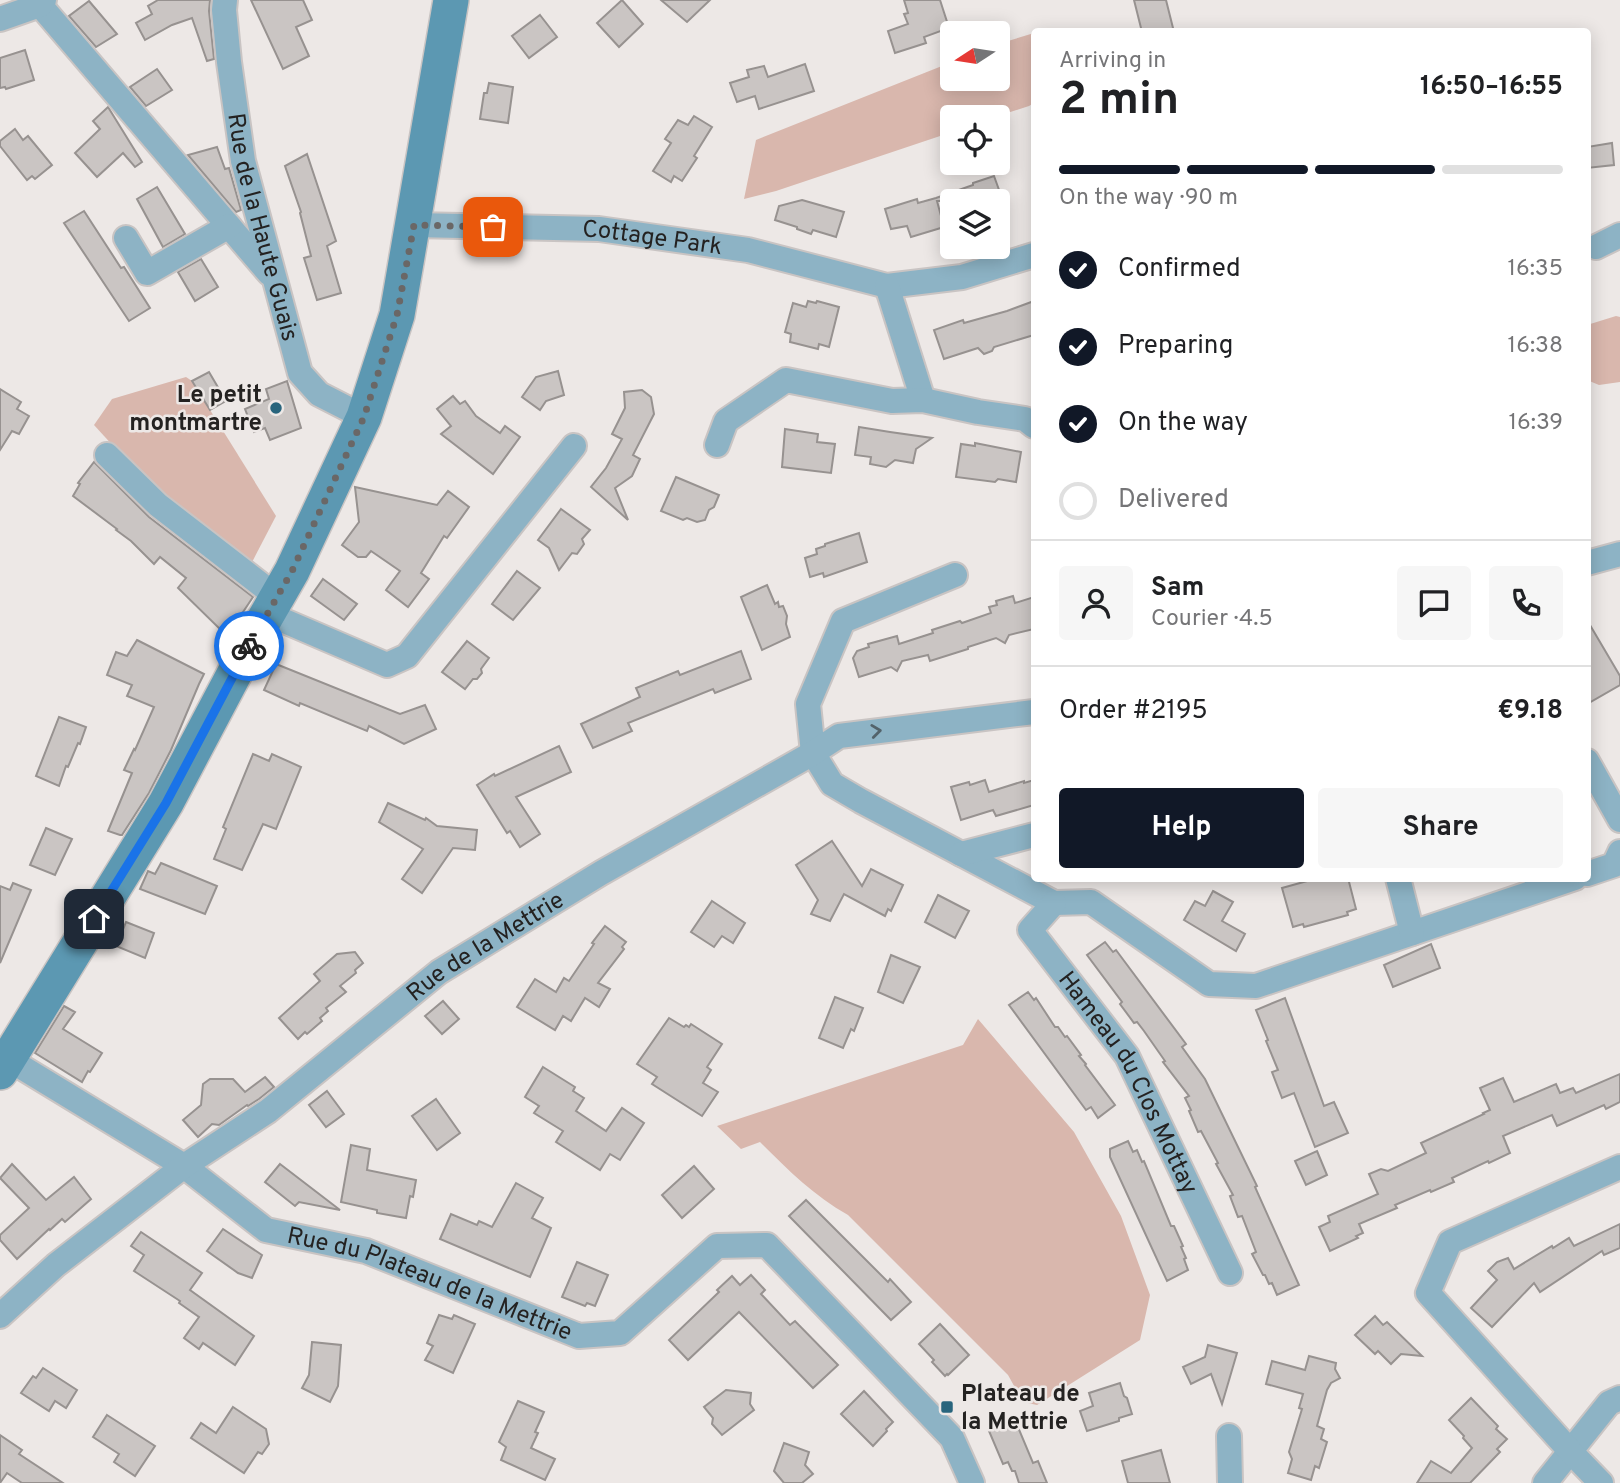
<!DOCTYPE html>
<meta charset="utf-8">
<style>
body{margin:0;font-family:Overpass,sans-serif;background:#f6f6f6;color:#202124;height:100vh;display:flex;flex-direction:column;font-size:26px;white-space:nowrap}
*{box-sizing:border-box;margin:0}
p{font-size:23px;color:#757577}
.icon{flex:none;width:38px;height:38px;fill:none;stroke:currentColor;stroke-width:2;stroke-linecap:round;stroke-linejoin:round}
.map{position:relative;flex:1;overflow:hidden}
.details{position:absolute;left:1031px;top:28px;width:560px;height:854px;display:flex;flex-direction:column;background:#fff;border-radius:7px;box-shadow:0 4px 18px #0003}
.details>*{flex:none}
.needle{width:46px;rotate:258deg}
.tools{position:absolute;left:940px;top:21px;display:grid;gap:14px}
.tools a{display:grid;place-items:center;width:70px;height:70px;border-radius:7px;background:#fff;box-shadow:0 4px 18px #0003;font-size:35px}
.pin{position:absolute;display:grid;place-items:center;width:60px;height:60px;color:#fff;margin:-30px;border-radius:14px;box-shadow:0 4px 10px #0006}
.courier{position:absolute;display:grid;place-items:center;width:70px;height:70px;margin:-35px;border:5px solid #1a73e8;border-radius:50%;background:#fff;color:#222;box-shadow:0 2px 9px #0007}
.overview em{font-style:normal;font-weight:700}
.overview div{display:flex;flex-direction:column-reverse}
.overview{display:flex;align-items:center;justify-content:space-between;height:119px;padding:0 28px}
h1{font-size:46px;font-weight:700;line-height:52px}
.bar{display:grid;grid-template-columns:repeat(4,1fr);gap:10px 7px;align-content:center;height:84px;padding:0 28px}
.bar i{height:9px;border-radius:5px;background:#e0e0e0}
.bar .on{background:#111827}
.bar p{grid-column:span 4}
.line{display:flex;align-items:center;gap:18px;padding:0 28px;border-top:2px solid #e0e0e0}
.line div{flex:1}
.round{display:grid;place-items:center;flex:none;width:74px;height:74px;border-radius:7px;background:#f6f6f6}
ol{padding:0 28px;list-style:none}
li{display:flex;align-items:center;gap:21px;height:77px}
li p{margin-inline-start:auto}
li .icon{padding:7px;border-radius:50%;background:#111827;color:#fff;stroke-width:4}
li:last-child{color:#757577}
li i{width:38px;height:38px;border:4px solid #e0e0e0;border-radius:50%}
.primary-button{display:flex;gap:14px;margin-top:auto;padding:14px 28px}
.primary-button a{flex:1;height:80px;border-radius:7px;background:#111827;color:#fff;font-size:28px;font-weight:700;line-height:80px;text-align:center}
.primary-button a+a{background:#f6f6f6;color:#202124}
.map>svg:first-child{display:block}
.green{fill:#d9b7ad}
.building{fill:#cac5c3;stroke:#979290;stroke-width:2}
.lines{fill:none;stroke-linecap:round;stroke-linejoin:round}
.street-casing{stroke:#c9c4c3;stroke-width:28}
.secondary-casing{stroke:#c9c4c3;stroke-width:38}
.street{stroke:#8db3c5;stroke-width:24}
.secondary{stroke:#5c98b2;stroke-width:35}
.oneway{stroke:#53636b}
.done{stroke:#6a6766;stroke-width:7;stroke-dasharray:0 12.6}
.route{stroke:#1a73e8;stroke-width:9}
.poi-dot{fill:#29657d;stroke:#ede8e6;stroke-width:2.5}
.labels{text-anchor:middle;stroke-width:5;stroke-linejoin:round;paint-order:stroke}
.street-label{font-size:24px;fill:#242221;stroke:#ede8e6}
.poi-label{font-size:24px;font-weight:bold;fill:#242221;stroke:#ede8e6;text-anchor:end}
</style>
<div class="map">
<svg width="1620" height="1483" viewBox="0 0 1620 1483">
<rect width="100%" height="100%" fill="#ede8e6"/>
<g class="green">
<path d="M1034 33V103L1029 106 995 117H952V132L776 191 744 199 756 140 952 62V79H998V44Z"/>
<path d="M1616 316 1620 317V382L1599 385 1587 380V325Z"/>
<path d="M186 377 192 381 276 516 249 568 158 495 94 425 112 399Z"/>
<path d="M978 1019 1074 1132 1121 1216 1150 1295 1140 1340 1037 1405 1023 1402 1008 1375 848 1215C814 1196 787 1169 760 1142L741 1149 717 1126 963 1045Z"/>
</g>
<g class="building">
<path d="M158 0H210L209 11 214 59 207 61 192 18 172 25 145 40 136 23 152 14 148 6Z"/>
<path d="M251 0H303L312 20 296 27 309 56 283 69Z"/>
<path d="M622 0 643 24 619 47 597 23Z"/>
<path d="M661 0H710L687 22Z"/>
<path d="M904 0H940L949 28 924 37 926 43 895 53 888 31 908 24 904 14 908 13Z"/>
<path d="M1134 0H1166L1174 32H1142Z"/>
<path d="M89 1 117 34 96 47 69 16Z"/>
<path d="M540 15 557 37 529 58 512 36Z"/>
<path d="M25 50 34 80 6 89 5 87 0 88V58Z"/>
<path d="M805 64 814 91 759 109 755 96 737 102 730 83 749 77 747 70 764 66 768 77Z"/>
<path d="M157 69 172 90 146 106 130 87Z"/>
<path d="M489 83 513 87 508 123 480 119 484 93H487Z"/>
<path d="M108 107 142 162 135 167 123 153 97 177 75 153 100 129 93 121Z"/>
<path d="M694 116 712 127 694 156 697 158 682 181 674 176 671 182 653 171 671 143 665 139 678 120 688 125Z"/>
<path d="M15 129 23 140 28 136 52 165 35 179 32 176 27 180 0 146V141Z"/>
<path d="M1612 143 1614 165 1587 168V147Z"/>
<path d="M217 147 225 169 229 168 241 210 236 212 188 155Z"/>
<path d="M307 154 336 241 327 246 341 293 317 300 304 258 311 256 300 213 301 212 285 166Z"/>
<path d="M994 176 1003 201H937L944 227 911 237 907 226 891 229 885 209 917 199 918 203 936 198 973 185V183Z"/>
<path d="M157 187 185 234 163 247 137 199Z"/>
<path d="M802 200 844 212 836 237 813 230 811 234 797 229V227L775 220 779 206Z"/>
<path d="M84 211 121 268 124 267 150 308 129 321 64 223Z"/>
<path d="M201 259 218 287 195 301 178 272Z"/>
<path d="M808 301 816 303 817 301 839 307 829 347 819 344 818 349 790 342 791 334 785 332 793 303 806 307Z"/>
<path d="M1034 301V335L994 347 992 351 984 354 978 348 944 359 934 330 963 320 964 323 1007 311Z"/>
<path d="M558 371 564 395 546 401 540 410 522 397 536 377Z"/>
<path d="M209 372 226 401 210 410 192 381Z"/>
<path d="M287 381 301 428 270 440 265 428 254 432 245 409 269 399 266 389Z"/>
<path d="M0 389 21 402 17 409 29 416 19 434 12 431 0 450Z"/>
<path d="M642 390 651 397 654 414 633 455 640 459 632 476 615 488 628 520 591 487 606 468 622 439 612 434 625 408 624 392Z"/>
<path d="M453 396 460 404 465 401 476 416 500 433 505 426 520 437 493 474 441 434 451 426 437 409Z"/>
<path d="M859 427 890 432 932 438 916 449 913 463 895 460 886 467 870 464 871 457 855 455Z"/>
<path d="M785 429 818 434 817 442 835 444 831 473 782 467Z"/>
<path d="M975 443 1021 452 1016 482 998 479 995 482 956 477 961 444 975 446Z"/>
<path d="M94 462 149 517 253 597 227 636 178 588 186 578 160 557 154 564 131 541 116 530 117 529 73 496 80 484 78 483Z"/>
<path d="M676 477 719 495 714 507 709 510 705 520 697 522 687 518 683 520 661 511Z"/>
<path d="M355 487 437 505 448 491 469 507 447 538 444 536 421 573 429 579 408 607 386 590 400 571 371 551 366 557H358L342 545 359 522Z"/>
<path d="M561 509 590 530 582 539 584 544 577 554 572 553 559 570 549 548 538 540Z"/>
<path d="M859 533 867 562 824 577 823 573 810 577 805 558 817 554 816 549 825 546V544Z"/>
<path d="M517 571 540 588 513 620 492 604Z"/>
<path d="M323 579 357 604 344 620 311 596Z"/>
<path d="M767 585 775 604 778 602 779 607 783 606 787 616 786 624 790 637 762 650 741 597Z"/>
<path d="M1013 596 1015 603 1034 597V629L1009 635 1005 643 996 638 968 647V649L930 661 928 655 902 661 897 671 891 667 859 677 853 658 857 651 869 647 868 644 897 636 899 644 933 633 932 630 960 621 962 623 991 613 989 607 997 605 996 601Z"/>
<path d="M1587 620 1620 676V685L1587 704Z"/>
<path d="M137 640 204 674 199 684 171 750 149 793 122 835H120L108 831 132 773 124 770 134 749 135 750 154 707 127 696 132 685 107 675 116 652 127 656Z"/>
<path d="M467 641 489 658 481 669 482 673 477 679H473L465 689 442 672Z"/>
<path d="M741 651 751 679 715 693 713 689 628 723 632 731 593 748 581 724 640 697 636 688 678 671 680 675Z"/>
<path d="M276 664 400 714 425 705 436 729 404 744 369 726 367 731 300 703 299 706 264 690Z"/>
<path d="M59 717 86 727 80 744 78 743 68 767 66 766 59 786 36 776Z"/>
<path d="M559 746 571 772 516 797 540 834 520 847 510 831 507 833 477 785 494 774 495 776Z"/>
<path d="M253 754 269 761 272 754 301 767 276 829 263 824 242 870 214 859 226 829 223 827Z"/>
<path d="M985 780 989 792 1024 781V783L1034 780V805L996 816 993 810 961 820 951 787 969 782 970 785Z"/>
<path d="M388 803 425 820 426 818 437 826 477 830 475 850 453 848 422 893 402 879 423 849 379 822Z"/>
<path d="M46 828 72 839 55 875 30 865Z"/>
<path d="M832 841 862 886 871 869 903 885 891 911 888 909 885 916 844 894 830 921 811 914 818 900 796 865Z"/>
<path d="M161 863 217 886 205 914 140 889 148 871 155 874Z"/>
<path d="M1318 878H1348L1356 909 1347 912 1348 915 1304 927 1303 924 1293 927 1282 888Z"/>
<path d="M13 883 31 890 0 963V886L10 890Z"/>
<path d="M1213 891 1233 902 1222 921 1245 934 1236 951 1184 920 1195 901 1205 906Z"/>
<path d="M938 895 969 911 955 938 925 922Z"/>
<path d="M712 901 745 923 733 943 722 936 714 947 691 932Z"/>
<path d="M126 922 154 933 145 958 116 946Z"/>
<path d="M605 926 626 942 622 947 624 949 598 983 610 989 599 1007 585 998 571 1021 563 1016 555 1030 517 1007 535 979 556 992 564 978 569 981 594 944 592 943Z"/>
<path d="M1105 942 1113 952 1116 950 1186 1044 1182 1047 1205 1079 1257 1186 1255 1187 1299 1285 1277 1295 1272 1283 1269 1284 1265 1275H1263L1252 1254 1256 1252 1242 1216 1238 1217 1230 1196 1233 1195 1216 1164 1218 1163 1201 1131 1198 1132 1189 1111 1191 1110 1185 1098 1189 1096 1163 1062 1165 1061 1144 1031 1137 1022 1134 1023 1120 1004 1122 1002 1087 955Z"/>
<path d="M1431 944 1440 968 1393 987 1384 965Z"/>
<path d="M355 952 363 963 355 970 356 973 340 986 346 992 326 1008 328 1011 320 1018 322 1021 307 1034 305 1032 298 1039 279 1018 320 981 314 974 337 954Z"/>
<path d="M891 955 920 967 903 1003 878 992Z"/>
<path d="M1028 992 1034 1000 1036 998 1055 1027H1058L1065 1037 1067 1036 1081 1055 1079 1056 1086 1064 1085 1065 1115 1105 1098 1118 1091 1107 1086 1110 1009 1005Z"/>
<path d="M835 997 863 1008 854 1031 851 1029 843 1048 819 1038Z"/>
<path d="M1285 998 1324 1106 1334 1102 1348 1133 1315 1147 1294 1093 1282 1098 1272 1072 1278 1070 1266 1041 1268 1040 1256 1010Z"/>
<path d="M443 1001 459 1019 442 1034 425 1016Z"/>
<path d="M64 1006 75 1012 63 1029 102 1053 90 1072 88 1071 82 1082 35 1053Z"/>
<path d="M669 1018 684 1027 686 1025 689 1027 691 1024 722 1044 707 1067 711 1070 703 1083 718 1092 702 1116 652 1084 657 1077 637 1064Z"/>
<path d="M543 1067 575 1087 573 1091 584 1098 576 1111 606 1131 622 1108 644 1123 620 1160 610 1154 600 1170 556 1142 563 1131 534 1113 539 1106 525 1097Z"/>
<path d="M1620 1074V1102L1606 1109 1604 1105 1557 1126 1552 1115 1503 1136 1510 1153 1489 1163 1488 1161 1452 1178 1454 1182 1431 1192 1430 1190 1395 1205 1397 1208 1359 1224 1363 1233 1356 1236 1358 1238 1330 1251 1319 1227 1330 1222 1328 1216 1378 1194 1369 1174 1381 1169 1388 1171 1426 1153 1421 1143 1484 1114 1483 1113 1490 1110 1480 1088 1503 1078 1514 1102 1556 1084 1560 1093 1573 1088 1576 1093Z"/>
<path d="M265 1077 274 1087 259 1099 248 1106 247 1105 219 1125 212 1124 198 1137 183 1120 201 1105 203 1084 210 1079H233L245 1092Z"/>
<path d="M327 1091 344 1114 326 1127 309 1105Z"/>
<path d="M436 1099 460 1133 437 1150 412 1116Z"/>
<path d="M1128 1141 1133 1152 1137 1150 1142 1162 1144 1161 1171 1226H1174L1183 1246 1181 1247 1186 1258 1184 1259 1188 1270 1167 1281 1110 1157V1149Z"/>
<path d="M351 1145 370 1149 367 1170 416 1180 413 1197 410 1196 406 1218 377 1213V1210L341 1202Z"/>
<path d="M1317 1151 1327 1175 1306 1185 1295 1161Z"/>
<path d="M12 1164 46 1200 74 1177 91 1199 65 1222 62 1219 50 1230 49 1229 17 1259 0 1240V1235L29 1208 0 1178Z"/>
<path d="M280 1164 340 1210 299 1202 295 1206 265 1182Z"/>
<path d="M694 1166 714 1189 682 1218 662 1195Z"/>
<path d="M516 1183 543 1198 532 1218 551 1228 530 1277 440 1239 451 1214 477 1225 479 1221 492 1227Z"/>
<path d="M806 1200 888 1282 890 1279 911 1302 891 1320 789 1216Z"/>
<path d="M1620 1224V1248L1604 1255 1602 1251 1540 1292 1534 1283 1492 1327 1471 1308 1497 1280 1488 1271 1497 1262 1508 1258 1514 1269 1552 1246 1553 1248 1569 1238 1574 1246Z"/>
<path d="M223 1229 262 1255 252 1278 238 1273 207 1251Z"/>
<path d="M141 1232 202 1273 190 1290 254 1336 235 1365 203 1343 199 1349 184 1338 199 1317 179 1303 180 1301 134 1271 144 1255 131 1246Z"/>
<path d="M577 1262 608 1275 595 1306 587 1303 585 1306 562 1297Z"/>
<path d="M751 1275 765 1290 761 1294 790 1325 795 1321 838 1365 813 1388 739 1312 688 1360 669 1340 719 1292 717 1290 732 1276 740 1285Z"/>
<path d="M439 1315 452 1319 454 1315 475 1324 453 1373 425 1360 433 1346 427 1343Z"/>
<path d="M1375 1316 1383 1325 1387 1322 1422 1356 1401 1354 1391 1364 1378 1351 1375 1354 1355 1335Z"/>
<path d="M940 1324 969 1355 948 1375 947 1374 945 1376 932 1362 934 1360 919 1344Z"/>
<path d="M312 1342 341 1345 338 1386 330 1402 302 1388 309 1375Z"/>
<path d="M1208 1345 1237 1353 1222 1404 1211 1374 1191 1384 1183 1367 1205 1357Z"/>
<path d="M1309 1356 1336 1363 1335 1369 1340 1378 1331 1383 1327 1390 1317 1426 1324 1429 1321 1439 1327 1442 1319 1468 1315 1466 1311 1480 1288 1473 1292 1459 1289 1452 1302 1409 1299 1408 1303 1394 1266 1384 1272 1361 1305 1370Z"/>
<path d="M43 1368 77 1390 66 1408 55 1401 49 1411 21 1393 33 1376 36 1378Z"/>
<path d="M1120 1383 1124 1396 1127 1398 1132 1414 1119 1418V1421L1087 1431 1080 1411 1093 1406 1089 1393Z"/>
<path d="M726 1390 751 1393 750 1404 754 1410 722 1435 712 1424 713 1418 704 1407Z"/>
<path d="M864 1391 893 1422 886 1429 887 1431 873 1446 841 1414Z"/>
<path d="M1471 1398 1498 1426 1496 1429 1507 1439 1497 1449 1500 1452 1470 1483H1417L1431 1461 1451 1473 1472 1448 1463 1438 1464 1436 1449 1420Z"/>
<path d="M518 1401 544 1412 535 1432 538 1433 531 1448 555 1459 545 1480 501 1460 506 1447 499 1442Z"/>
<path d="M233 1407 266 1429 269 1444 262 1454 258 1452 244 1473 191 1438 201 1423 216 1433Z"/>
<path d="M107 1415 155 1446 135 1476 114 1462 119 1454 93 1437Z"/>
<path d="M1015 1420 1033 1463 1038 1461 1047 1483H1019L1015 1471H1012L1008 1462 1003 1464 989 1431Z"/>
<path d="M0 1435 22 1450 19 1454 63 1483H22L7 1473 0 1483Z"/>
<path d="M784 1443 809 1452 805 1465 813 1474 802 1483H784L774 1471Z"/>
<path d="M1161 1450 1170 1483H1128L1122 1461Z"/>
</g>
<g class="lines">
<g class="street-casing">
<g id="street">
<path id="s1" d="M225 0 224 10 229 62 243 161 300 373 319 394 364 417"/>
<path d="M40 5 269 273"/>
<path d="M0 19 40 5 44 0"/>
<path id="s2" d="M413 225 599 229 748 250 887 286 962 277 1034 255"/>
<path d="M126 238 147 273 229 226"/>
<path d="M1596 247 1620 235"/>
<path d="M887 286 923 400"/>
<path d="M717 445 726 421 786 380 892 401 923 400 978 412 1025 419 1034 426"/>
<path d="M107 455 158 505 277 597"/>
<path d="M1587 563 1620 554"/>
<path d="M955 575 843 621 808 704 813 753 832 784 861 801 1054 903 1091 902 1209 984 1256 986 1575 878"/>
<path d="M268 614 387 665 407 656 574 446"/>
<path d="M1587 761 1620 820"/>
<path d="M961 854 1034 835"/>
<path d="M1587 874 1614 865 1620 852"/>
<path d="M1398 878 1412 933"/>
<path id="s3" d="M1054 903 1030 930 1127 1056 1230 1273"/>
<path id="s4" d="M0 1054 184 1166 266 1230 366 1251 579 1336 620 1333 717 1246 767 1245 952 1438 972 1483"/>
<path id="s5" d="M0 1316 56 1265 184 1166 268 1111 439 972 601 873 813 753 839 736 1034 712"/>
<path d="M1229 1436 1230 1483"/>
<path d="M1545 1483 1609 1403 1620 1398"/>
<path d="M1601 1483 1571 1452 1428 1293 1450 1242 1620 1167"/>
</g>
</g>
<g class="secondary-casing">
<path id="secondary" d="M0 1072 166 803 249 646 292 571 364 417 397 315 451 0"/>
</g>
<use href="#street" class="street"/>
<use href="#secondary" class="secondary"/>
</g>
<defs><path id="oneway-chevron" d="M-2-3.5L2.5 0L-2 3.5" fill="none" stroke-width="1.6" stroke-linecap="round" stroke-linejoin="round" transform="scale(1.75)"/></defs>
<use class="oneway" href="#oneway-chevron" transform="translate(876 731) rotate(-7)"/>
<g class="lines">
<path class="done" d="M249 646 292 571 364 417 397 315 414 225 493 227"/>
<path class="route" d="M94 919 166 803 249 646"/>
</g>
<g class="poi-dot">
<circle cx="276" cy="408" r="7"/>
<rect x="940" y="1400" width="14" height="14" rx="3.5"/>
</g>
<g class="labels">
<g class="street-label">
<text dy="8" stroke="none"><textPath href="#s1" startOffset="231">Rue de la Haute Guais</textPath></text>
<text dy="8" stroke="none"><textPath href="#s2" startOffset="240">Cottage Park</textPath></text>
<text dy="8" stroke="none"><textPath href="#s5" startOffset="611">Rue de la Mettrie</textPath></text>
<text dy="8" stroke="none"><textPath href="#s3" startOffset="219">Hameau du Clos Mottay</textPath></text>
<text dy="8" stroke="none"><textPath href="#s4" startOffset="492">Rue du Plateau de la Mettrie</textPath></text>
</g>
<g class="poi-label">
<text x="262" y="402">Le petit<tspan x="262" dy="28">montmartre</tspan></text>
<text x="961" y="1401" text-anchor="start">Plateau de<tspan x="961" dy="28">la Mettrie</tspan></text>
</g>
</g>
</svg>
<div class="tools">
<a><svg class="needle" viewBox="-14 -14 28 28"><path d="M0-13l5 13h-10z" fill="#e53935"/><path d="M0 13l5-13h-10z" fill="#757577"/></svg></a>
<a><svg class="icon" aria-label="locate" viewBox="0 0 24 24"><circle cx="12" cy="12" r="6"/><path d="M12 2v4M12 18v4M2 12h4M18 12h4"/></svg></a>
<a><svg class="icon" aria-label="layers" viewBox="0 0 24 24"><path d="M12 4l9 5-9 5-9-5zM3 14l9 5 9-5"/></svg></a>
</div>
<div class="pin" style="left:493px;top:227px;background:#ea580c"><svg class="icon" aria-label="bag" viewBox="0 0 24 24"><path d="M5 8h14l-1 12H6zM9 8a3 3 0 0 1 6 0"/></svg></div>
<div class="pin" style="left:94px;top:919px;background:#1f2937"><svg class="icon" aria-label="home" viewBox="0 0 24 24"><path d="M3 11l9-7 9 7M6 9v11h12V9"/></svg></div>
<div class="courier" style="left:249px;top:646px"><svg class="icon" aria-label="bike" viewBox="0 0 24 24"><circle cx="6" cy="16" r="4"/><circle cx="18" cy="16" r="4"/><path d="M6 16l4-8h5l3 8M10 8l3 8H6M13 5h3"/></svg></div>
<section class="details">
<div class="overview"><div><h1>2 min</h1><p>Arriving in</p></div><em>16:50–16:55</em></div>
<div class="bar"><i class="on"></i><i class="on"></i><i class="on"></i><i></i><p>On the way · 90 m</p></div>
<ol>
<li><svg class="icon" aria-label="check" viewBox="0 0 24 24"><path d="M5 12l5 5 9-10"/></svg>Confirmed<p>16:35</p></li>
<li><svg class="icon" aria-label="check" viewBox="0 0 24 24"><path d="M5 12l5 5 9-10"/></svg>Preparing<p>16:38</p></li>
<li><svg class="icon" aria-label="check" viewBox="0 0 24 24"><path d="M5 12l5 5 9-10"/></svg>On the way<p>16:39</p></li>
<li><i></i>Delivered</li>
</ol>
<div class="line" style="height:126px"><a class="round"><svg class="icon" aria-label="person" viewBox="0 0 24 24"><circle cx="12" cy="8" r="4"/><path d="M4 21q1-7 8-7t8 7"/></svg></a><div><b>Sam</b><p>Courier · 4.5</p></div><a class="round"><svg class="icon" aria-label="chat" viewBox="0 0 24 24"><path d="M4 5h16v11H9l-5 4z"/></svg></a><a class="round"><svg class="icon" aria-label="phone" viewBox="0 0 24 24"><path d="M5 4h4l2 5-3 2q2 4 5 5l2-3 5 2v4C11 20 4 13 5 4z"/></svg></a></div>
<div class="line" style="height:91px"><div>Order #2195</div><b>€9.18</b></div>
<div class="primary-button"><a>Help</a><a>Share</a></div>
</section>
</div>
